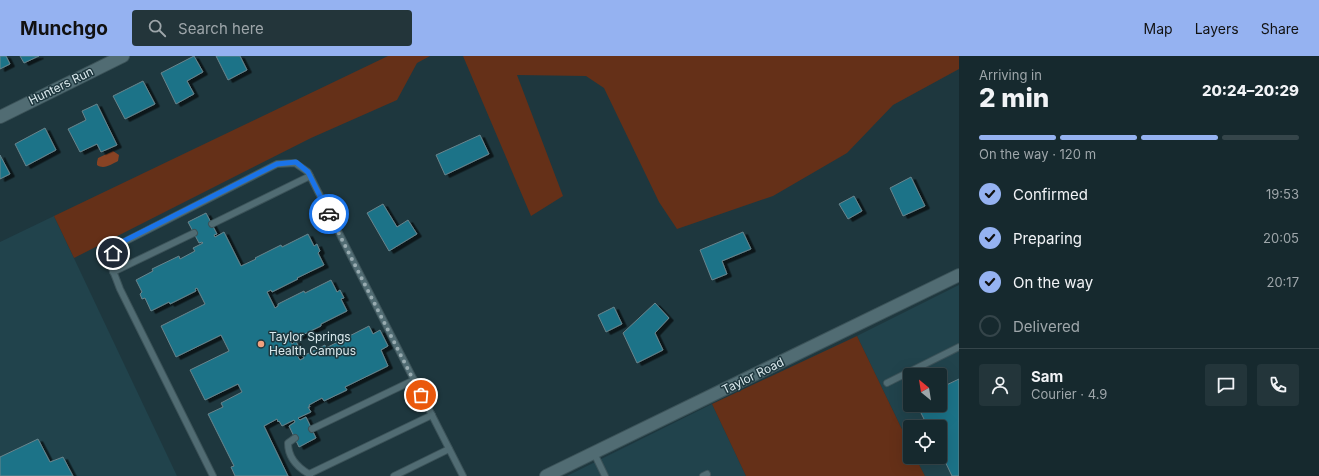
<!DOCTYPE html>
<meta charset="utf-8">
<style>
body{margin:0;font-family:Inter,sans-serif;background:#23353a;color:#f1f3f6;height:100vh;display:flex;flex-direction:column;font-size:15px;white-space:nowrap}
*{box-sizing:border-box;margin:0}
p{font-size:13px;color:#9ea6aa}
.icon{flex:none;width:22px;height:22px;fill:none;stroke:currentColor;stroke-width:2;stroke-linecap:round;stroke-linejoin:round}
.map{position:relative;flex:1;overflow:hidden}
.panel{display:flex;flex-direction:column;background:#16292e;width:360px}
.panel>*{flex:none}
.needle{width:26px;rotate:330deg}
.controls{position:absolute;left:903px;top:312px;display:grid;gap:8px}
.controls a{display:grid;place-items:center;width:44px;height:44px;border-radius:4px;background:#16292e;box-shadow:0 4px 16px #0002,0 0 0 1px #35454a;font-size:20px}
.pin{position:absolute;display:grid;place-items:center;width:34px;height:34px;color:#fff;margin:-17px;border:2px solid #fff;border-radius:50%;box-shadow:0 1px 4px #0007}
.courier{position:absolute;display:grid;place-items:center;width:40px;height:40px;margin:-20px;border:3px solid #1a73e8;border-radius:50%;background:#fff;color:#222;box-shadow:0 1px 5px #0007}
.overview em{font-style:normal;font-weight:800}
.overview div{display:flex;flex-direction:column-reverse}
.overview{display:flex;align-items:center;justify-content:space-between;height:68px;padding:0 20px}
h1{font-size:26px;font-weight:800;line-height:30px}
.bar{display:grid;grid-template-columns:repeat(4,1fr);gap:6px 4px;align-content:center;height:48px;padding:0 20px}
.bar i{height:5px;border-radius:3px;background:#35454a}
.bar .current{background:#95b2f1}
.bar p{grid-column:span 4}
.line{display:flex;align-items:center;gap:10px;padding:0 20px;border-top:1px solid #35454a}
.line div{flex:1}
.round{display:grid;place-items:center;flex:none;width:42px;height:42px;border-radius:4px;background:#23353a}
ol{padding:0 20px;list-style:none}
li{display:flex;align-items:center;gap:12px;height:44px}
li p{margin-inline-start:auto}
li .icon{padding:4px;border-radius:50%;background:#95b2f1;color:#111;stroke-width:4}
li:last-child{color:#9ea6aa}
li i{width:22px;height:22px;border:2px solid #35454a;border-radius:50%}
header{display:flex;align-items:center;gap:24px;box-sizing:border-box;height:56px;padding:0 20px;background:#95b2f1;color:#111}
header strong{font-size:19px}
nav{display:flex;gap:22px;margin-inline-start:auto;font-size:14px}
.search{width:280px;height:36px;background:#23353a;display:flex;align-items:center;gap:10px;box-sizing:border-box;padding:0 14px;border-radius:4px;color:#9ea6aa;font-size:15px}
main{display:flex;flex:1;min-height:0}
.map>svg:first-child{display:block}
.built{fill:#21434c;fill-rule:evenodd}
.green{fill:#653018}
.water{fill:#884324}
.building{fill:#1d7388;stroke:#69848c;filter:url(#shadow)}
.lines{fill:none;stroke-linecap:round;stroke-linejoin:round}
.service-casing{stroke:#3c5359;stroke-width:8}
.minor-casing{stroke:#3c5359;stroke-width:14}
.secondary-casing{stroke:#3c5359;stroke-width:14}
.service{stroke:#516c73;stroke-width:6}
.minor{stroke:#516c73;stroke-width:12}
.secondary{stroke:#516c73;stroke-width:12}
.done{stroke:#98abb0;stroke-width:4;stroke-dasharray:0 7.2}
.route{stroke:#1a73e8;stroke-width:5}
.poi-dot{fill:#f2a17e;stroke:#1e373e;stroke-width:1.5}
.labels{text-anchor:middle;stroke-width:3;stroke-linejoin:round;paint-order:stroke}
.street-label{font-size:12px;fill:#dae9ed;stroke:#1e373e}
.poi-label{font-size:12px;fill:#dae9ed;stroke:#1e373e;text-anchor:start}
</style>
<header>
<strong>Munchgo</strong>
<div class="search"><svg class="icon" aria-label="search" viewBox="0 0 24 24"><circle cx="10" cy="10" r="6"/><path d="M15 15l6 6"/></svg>Search here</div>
<nav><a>Map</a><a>Layers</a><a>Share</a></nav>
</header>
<main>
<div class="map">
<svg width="959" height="420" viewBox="0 0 959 420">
<defs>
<filter id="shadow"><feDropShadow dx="4.5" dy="2.5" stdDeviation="0" flood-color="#0009"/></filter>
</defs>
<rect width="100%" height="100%" fill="#1e373e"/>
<g class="built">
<path d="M54 160 177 420H0V186Z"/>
<path d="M959 229V420H925L915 401H940V371H910V390L857 280ZM910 319H940V349H910Z"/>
<path d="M712 348 746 420H567Z"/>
</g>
<g class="green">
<path d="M388 0H430L417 7 397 44 311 82 74 202 54 160Z"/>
<path d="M463 0H959V13L893 49 847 97 773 140 677 173 659 146 604 32 586 20 517 19 563 140 531 160Z"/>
<path d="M857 280 910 390V401H915L925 420H746L712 348Z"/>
</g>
<path class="water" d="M113 95 119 99 118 105C112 108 104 114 97 109V106L98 102Z"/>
<g class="building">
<path d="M0 0H6L10 8 0 13Z"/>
<path d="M20 0H39L24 7Z"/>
<path d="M194 0 203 16 187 25 194 38 176 48 161 17Z"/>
<path d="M216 0H240L247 14 228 24Z"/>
<path d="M143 25 155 48 125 63 113 40Z"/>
<path d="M97 48 117 89 101 96 97 88 80 96 68 73 86 64 82 55Z"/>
<path d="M45 72 56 94 26 110 15 88Z"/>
<path d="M480 79 489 98 445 119 436 99Z"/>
<path d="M0 99 10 118 0 123Z"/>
<path d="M911 121 925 150 903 160 890 132Z"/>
<path d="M854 140 862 155 848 163 839 148Z"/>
<path d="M383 148 397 171 408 164 417 178 389 195 367 157Z"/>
<path d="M206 157 217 178 214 179 215 181 224 176 241 210 256 203 255 202 281 189 282 191 308 178 314 190 317 188 320 195 318 197 324 209 297 222 298 223 272 236 271 234 267 236 275 252 278 250V248L304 235 305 237 331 224 337 236 340 234 344 242 341 243 347 255 321 268V270L294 283 293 281 289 283 292 288 296 285 301 296 297 299 300 304 304 302 303 300 325 289 326 292 369 270 373 278 380 274 388 290 381 294 388 310 345 331 347 334 324 345 322 342 309 349 310 351H308L311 356 298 362 300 364 306 361 316 382 299 391 289 370 295 366 294 364 282 370 279 365 278 366 277 363 264 370 288 420H235L231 411 234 410 208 358 223 351 221 347 242 336 238 328 205 344 190 314 229 295 221 279 176 301 161 270 205 248 197 232 195 233 196 235 170 248 169 246 151 255 145 242 142 243 140 238 142 236 136 224 153 215 152 213 179 200 180 203 195 195 193 192 203 187 202 186 199 187 188 166Z"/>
<path d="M743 176 751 193 722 205 727 218 712 224 700 194Z"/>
<path d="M655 247 669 262 655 277 663 294 637 307 623 277Z"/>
<path d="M614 251 622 268 606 276 598 259Z"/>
<path d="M959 323V420H952L940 395V371H928L917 349H940V332Z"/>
<path d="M38 383 50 406 63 401 73 420H0V401Z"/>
</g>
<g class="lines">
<g class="service-casing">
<g id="service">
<path d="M212 168 310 120"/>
<path d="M113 216 194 177"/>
<path d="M887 327 959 291"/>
<path d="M312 373 414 324"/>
<path d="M295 382 288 387C288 401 297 411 309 418"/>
<path d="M594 397 605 420"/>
<path d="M213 420 120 233 112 212 113 197 122 187 277 108 295 107 308 116 463 420"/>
<path d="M310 420 309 418 432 359"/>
<path d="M394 420 449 393"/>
<path d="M703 420 707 418"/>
</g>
</g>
<g class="minor-casing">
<path id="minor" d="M0 61 123 0"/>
</g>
<g class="secondary-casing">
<path id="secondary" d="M546 420 959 219"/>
</g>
<use href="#service" class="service"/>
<use href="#minor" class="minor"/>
<use href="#secondary" class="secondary"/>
</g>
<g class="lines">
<path class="done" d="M329 158 421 339"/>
<path class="route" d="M113 197 122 186 277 108 296 106 308 116 329 158"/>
</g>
<circle class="poi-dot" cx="261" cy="288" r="4"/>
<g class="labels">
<g class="street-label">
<text transform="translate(61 30) rotate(-26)" y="4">Hunters Run</text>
<text transform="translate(753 320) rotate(-26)" y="4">Taylor Road</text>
</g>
<g class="poi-label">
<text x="269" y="285">Taylor Springs<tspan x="269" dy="14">Health Campus</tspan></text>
</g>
</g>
</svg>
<div class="controls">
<a><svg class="needle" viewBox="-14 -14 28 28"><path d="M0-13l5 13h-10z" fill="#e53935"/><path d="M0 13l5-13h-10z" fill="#9ea6aa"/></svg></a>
<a><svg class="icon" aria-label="locate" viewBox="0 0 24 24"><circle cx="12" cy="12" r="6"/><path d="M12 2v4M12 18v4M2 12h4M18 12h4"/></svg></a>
</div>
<div class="pin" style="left:421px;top:339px;background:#ea580c"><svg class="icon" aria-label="bag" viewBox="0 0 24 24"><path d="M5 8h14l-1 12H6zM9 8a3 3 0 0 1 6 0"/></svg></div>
<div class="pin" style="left:113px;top:197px;background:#1f2937"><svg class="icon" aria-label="home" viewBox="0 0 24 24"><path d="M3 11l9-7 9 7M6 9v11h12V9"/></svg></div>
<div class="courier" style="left:329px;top:158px"><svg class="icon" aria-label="car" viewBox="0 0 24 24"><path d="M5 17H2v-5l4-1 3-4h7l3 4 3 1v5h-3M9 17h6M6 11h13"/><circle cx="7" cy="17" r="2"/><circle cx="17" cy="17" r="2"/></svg></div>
</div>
<section class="panel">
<div class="overview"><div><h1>2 min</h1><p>Arriving in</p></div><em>20:24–20:29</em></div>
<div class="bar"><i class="current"></i><i class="current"></i><i class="current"></i><i></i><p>On the way · 120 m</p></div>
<ol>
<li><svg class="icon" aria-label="check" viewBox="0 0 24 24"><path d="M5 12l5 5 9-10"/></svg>Confirmed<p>19:53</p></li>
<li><svg class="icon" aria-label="check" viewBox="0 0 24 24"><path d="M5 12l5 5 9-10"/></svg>Preparing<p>20:05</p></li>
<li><svg class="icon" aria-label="check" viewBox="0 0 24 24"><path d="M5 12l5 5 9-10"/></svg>On the way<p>20:17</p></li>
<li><i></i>Delivered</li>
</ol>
<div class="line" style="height:72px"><a class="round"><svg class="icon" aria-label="person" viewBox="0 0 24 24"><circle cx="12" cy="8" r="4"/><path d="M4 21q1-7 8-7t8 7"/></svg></a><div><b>Sam</b><p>Courier · 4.9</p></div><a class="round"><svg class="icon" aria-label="chat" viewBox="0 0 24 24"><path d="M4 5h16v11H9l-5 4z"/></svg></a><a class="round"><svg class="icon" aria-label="phone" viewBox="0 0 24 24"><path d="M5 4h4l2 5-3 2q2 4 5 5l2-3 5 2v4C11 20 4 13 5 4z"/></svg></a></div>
</section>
</main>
